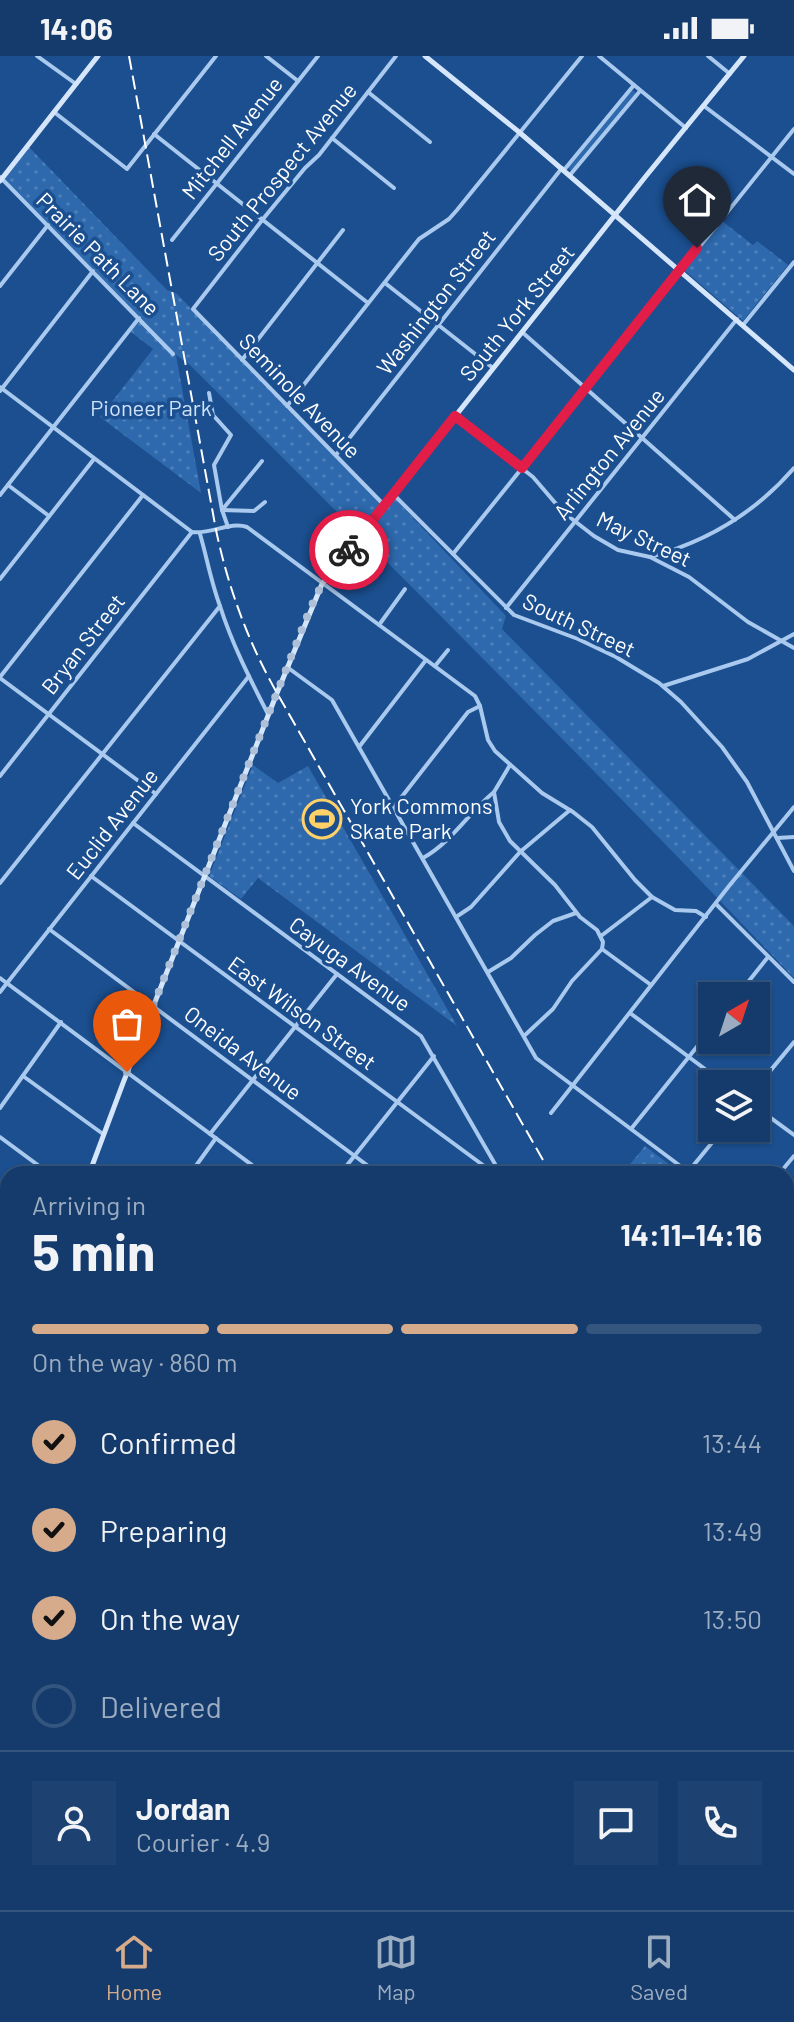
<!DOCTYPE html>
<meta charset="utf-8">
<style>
body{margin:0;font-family:Barlow,sans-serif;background:#1d4271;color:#f1f3f6;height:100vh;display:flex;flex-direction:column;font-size:30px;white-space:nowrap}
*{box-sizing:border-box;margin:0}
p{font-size:26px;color:#9dadc1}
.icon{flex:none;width:44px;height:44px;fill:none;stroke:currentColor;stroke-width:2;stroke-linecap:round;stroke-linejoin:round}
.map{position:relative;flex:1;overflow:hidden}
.sheet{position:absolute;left:0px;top:1110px;width:794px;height:744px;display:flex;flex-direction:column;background:#143b6b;border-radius:24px 24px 0 0;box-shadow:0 2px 6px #0004,0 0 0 2px #33557e}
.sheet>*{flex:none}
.needle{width:52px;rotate:39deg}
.tools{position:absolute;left:698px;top:926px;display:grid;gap:16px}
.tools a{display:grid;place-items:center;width:72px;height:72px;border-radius:0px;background:#143b6b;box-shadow:0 2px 6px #0004,0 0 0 2px #33557e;font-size:40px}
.pin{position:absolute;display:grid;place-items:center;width:68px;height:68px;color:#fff;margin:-82px -34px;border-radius:50% 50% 50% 0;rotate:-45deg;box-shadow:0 0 8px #0007}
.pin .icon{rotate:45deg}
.courier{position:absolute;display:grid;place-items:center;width:80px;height:80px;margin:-40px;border:6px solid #e11d48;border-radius:50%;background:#fff;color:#222;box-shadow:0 2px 10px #0007}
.overview em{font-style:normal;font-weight:700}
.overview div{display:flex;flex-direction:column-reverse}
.overview{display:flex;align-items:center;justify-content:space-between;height:136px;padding:0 32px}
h1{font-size:52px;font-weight:700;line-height:60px}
.bar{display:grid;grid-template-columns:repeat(4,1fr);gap:12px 8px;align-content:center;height:96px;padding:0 32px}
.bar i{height:10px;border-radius:6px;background:#33557e}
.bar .current{background:#d6ab8b}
.bar p{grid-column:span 4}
.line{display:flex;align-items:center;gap:20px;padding:0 32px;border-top:2px solid #33557e}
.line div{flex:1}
.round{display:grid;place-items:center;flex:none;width:84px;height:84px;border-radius:0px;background:#1d4271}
ol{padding:0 32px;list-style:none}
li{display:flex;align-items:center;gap:24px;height:88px}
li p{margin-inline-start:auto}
li .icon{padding:8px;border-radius:50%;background:#d6ab8b;color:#111;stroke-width:4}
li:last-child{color:#9dadc1}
li i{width:44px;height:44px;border:4px solid #33557e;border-radius:50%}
.status{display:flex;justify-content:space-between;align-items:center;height:56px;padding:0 40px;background:#143b6b;direction:ltr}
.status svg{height:22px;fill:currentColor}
.menu{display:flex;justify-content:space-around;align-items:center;height:112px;border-top:2px solid #33557e;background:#143b6b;font-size:22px;color:#9dadc1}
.menu a{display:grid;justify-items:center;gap:4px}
.menu .current{color:#d6ab8b}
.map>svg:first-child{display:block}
.grass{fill:#2e69ad}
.wetland{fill:url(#wetland-marsh)}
.park{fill:url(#park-dots)}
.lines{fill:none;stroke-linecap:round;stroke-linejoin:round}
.street{stroke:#a9c9ee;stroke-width:4}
.secondary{stroke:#d6e6fa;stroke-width:5}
.highway{stroke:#fff;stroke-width:8}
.rail{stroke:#fff;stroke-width:2;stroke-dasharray:14 6;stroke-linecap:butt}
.highway-bridge{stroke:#fff;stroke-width:8}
.done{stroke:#afc1d8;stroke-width:8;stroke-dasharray:0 14.4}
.route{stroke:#e11d48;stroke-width:10}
.labels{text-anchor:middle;stroke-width:7;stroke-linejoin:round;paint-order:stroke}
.street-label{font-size:22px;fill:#fff;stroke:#1b4f8f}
.park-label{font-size:22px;fill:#cfe3fa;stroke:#1b4f8f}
.poi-label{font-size:22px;fill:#fff;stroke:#1b4f8f;text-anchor:start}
</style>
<div class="status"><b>14:06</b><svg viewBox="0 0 49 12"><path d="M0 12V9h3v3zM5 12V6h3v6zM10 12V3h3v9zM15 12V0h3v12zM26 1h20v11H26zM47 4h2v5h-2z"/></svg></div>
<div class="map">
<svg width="794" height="1854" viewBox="0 0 794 1854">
<defs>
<pattern id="wetland-marsh" width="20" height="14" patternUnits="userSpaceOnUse" patternTransform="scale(2)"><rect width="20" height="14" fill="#2e69ad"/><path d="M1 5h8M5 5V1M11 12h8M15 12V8" fill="none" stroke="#4d80b9"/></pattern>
<pattern id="park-dots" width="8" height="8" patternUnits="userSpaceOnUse" patternTransform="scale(2)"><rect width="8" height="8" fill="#2e69ad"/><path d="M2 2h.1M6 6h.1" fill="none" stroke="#4d80b9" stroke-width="1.8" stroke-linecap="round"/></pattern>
</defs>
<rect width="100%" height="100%" fill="#1b4f8f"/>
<path class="grass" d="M632 34 636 37 572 115 568 112Z"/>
<path class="wetland" d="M582 1846H684L691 1853 690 1854H585Z"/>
<g class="park">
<path d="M29 91 167 234 177 238 384 452 394 442 506 560 502 573 794 870V922C596 714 392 511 189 308L176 299 201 437 100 361 153 293 131 276 137 267 141 266 2 126Z"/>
<path d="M722 165 753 189 757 185 788 209 743 265 683 213Z"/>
<path d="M253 709 278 727 308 710 457 970 258 822 241 843 209 820Z"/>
<path d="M645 1090 679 1116 677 1118H622Z"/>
</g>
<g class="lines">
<g class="street">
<path d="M37 0 76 28"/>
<path d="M266 0 298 25"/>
<path d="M599 0 686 72"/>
<path d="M708 0 730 18"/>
<path d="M368 36 430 86"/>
<path d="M704 50 794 118"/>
<path d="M54 56 127 113 216 0"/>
<path d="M154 78 368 247"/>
<path d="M332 82 394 132"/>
<path d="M564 114 634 29"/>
<path d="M570 119 640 35"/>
<path d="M0 121 173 298"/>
<path d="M172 184 318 0"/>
<path d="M385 227 493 312"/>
<path d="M0 230 48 169"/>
<path d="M743 269 794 206"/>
<path d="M522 276 735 464"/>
<path d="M242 304 343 174"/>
<path d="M0 331 192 476C210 479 230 465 247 471L475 640 480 650 488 684 495 695 542 737 573 756 592 771 635 824 652 841 675 854 696 855 706 861"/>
<path d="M0 335 93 215"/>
<path d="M209 337 213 359 231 379 214 409 222 454 228 471"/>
<path d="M287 350 419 183 449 163 457 154 582 0"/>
<path d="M455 360 533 421 563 456 594 480 618 494 650 501 689 521 748 566 794 592"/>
<path d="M336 399 562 112"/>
<path d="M8 429 49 460"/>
<path d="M393 438 514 559 578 583 616 601 659 627 681 646 722 691 747 726 794 815"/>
<path d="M0 439 139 262"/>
<path d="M384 449 193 253 263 163 305 112 319 99 396 0"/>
<path d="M222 454 262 405"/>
<path d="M222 454 254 455 265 446"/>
<path d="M200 478C207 502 211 526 220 550 232 588 250 623 268 658"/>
<path d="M453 498 794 73"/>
<path d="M650 501C706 486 755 457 794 412"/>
<path d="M0 523 94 403"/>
<path d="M506 552 737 263"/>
<path d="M379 569 405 533"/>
<path d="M435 610 448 594"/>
<path d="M287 611 332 644 536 1002 691 1118"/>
<path d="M0 621 143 439"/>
<path d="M0 622 156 738"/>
<path d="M663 630 748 603 794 578"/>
<path d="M359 691 426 604"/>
<path d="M510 709 494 736 499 766 510 785 555 829 580 861 597 874 603 886 602 893"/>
<path d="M0 720 192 476"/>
<path d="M393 752 468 656 480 650"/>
<path d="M133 767 421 980 495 1108 497 1118"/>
<path d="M777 782 794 781"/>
<path d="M423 802C452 786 469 756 494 736"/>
<path d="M91 820 495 1118"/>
<path d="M0 827 220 550"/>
<path d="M716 848 794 926"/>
<path d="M456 861 471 851 520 796 570 754"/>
<path d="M49 873 379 1118"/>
<path d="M601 880 652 841"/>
<path d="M602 893 651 929"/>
<path d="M488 916 511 902 535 879 553 865 576 857"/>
<path d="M0 922 264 1118"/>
<path d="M0 936 249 620"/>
<path d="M737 940 768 901"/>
<path d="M630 957 725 1028"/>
<path d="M524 980 553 953 572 925 602 893"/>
<path d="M23 1020 103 1078"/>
<path d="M756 1032 794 986"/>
<path d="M756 1051 794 1079"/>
<path d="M0 1052 61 966"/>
<path d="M551 1057 729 830 794 751"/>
<path d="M631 1073 712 972"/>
<path d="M210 1078 337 918"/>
<path d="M0 1081 50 1118"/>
<path d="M688 1116 724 1072"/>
<path d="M190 1118 216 1082"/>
<path d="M340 1118 434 1000"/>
<path d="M779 1118 794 1100"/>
<path d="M0 1159 8 1165"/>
<path d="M786 1189 794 1195"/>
<path d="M786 1230 794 1215"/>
<path d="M0 1238 8 1244"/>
<path d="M0 1317 8 1323"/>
<path d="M786 1335 794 1325"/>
<path d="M786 1424 794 1419"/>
<path d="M786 1570 794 1561"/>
<path d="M0 1630 8 1636"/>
<path d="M786 1676 794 1666"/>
<path d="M0 1747 8 1753"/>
<path d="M124 1846 131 1854"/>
<path d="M254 1846 264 1854"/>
<path d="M393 1846 404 1854"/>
<path d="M2 1854 8 1846"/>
<path d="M449 1854 455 1846"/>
<path d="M554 1854 561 1846"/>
</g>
<g class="secondary">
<path d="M425 0 519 76 794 314"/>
<path d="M0 125 98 0"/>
<path d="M89 1118 123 1027 277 637 322 528 646 120 744 0"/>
<path d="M0 1353 8 1334"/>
<path d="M0 1369 8 1348"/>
<path d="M0 1482 8 1485"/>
<path d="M0 1491 8 1494"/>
</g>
<g class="highway">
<path d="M786 1765 794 1750"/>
<path d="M786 1812 794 1798"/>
<path d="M786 1824 794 1809"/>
<path d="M734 1854 739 1846"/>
<path d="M751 1854 755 1846"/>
<path d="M763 1854 767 1846"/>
<path d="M770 1854 775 1846"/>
<path d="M784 1854 794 1834"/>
</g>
<g class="rail">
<path d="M129 0 216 474C228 531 248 586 277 637L551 1118"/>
<path d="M786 1529 794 1543"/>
</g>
<path class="highway-bridge" d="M786 1793 794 1779"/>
</g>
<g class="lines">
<path class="done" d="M127 1016 310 553 322 528 349 494"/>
<path class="route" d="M349 494 455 360 522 412 697 192"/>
</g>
<defs>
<g id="stadium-ring" transform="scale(2)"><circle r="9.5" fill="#1b4f8f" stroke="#ffd166" stroke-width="1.5"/><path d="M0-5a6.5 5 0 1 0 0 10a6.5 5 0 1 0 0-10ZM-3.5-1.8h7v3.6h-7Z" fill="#ffd166"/></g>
</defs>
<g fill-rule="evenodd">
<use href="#stadium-ring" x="322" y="763"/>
</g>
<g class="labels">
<g class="street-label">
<text transform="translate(232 82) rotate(-52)" y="8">Mitchell Avenue</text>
<text transform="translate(282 116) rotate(-51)" y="8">South Prospect Avenue</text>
<text transform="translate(98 198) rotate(45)" y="8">Prairie Path Lane</text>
<text transform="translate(436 246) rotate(-52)" y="8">Washington Street</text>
<text transform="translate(517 257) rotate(-51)" y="8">South York Street</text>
<text transform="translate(300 340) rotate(46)" y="8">Seminole Avenue</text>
<text transform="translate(609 398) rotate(-51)" y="8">Arlington Avenue</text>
<text transform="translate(644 483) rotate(25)" y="8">May Street</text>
<text transform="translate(579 569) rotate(25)" y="8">South Street</text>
<text transform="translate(83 588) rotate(-52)" y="8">Bryan Street</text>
<text transform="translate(112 768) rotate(-52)" y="8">Euclid Avenue</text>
<text transform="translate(350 908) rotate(36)" y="8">Cayuga Avenue</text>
<text transform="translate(302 957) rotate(36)" y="8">East Wilson Street</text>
<text transform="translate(243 997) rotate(37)" y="8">Oneida Avenue</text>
</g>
<g class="park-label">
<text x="151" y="360">Pioneer Park</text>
</g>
<g class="poi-label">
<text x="350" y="758">York Commons<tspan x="350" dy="25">Skate Park</tspan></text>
</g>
</g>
</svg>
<div class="tools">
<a><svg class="needle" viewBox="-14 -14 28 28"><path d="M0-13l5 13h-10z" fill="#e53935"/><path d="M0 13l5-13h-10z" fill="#9dadc1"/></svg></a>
<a><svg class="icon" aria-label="layers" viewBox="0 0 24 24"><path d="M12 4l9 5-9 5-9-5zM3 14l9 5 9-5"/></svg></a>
</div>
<div class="pin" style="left:127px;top:1016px;background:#ea580c"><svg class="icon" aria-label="bag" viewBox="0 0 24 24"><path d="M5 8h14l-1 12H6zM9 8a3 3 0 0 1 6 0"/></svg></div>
<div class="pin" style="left:697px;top:192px;background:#1f2937"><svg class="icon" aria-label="home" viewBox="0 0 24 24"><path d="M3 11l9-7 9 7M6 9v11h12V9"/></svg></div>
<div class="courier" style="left:349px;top:494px"><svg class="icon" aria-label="bike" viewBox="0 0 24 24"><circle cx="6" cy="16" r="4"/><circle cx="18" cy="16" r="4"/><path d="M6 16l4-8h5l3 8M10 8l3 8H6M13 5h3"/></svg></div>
<section class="sheet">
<div class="overview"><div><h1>5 min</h1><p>Arriving in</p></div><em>14:11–14:16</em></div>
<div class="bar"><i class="current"></i><i class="current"></i><i class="current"></i><i></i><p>On the way · 860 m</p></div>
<ol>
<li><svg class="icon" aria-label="check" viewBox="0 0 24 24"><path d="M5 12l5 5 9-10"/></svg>Confirmed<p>13:44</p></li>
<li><svg class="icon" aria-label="check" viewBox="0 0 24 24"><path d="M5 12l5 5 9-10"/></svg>Preparing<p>13:49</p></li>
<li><svg class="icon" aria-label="check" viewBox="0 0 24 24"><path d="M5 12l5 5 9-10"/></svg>On the way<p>13:50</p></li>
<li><i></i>Delivered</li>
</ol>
<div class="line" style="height:144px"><a class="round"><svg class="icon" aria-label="person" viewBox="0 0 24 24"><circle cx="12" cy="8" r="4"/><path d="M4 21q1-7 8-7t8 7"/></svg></a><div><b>Jordan</b><p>Courier · 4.9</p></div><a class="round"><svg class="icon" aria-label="chat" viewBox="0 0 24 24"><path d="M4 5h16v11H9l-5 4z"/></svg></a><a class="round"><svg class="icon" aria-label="phone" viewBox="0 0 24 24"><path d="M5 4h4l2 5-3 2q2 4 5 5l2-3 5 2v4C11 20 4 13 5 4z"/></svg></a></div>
</section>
</div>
<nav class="menu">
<a class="current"><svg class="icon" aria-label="home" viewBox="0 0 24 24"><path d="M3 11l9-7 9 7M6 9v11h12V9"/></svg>Home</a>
<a><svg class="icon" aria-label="map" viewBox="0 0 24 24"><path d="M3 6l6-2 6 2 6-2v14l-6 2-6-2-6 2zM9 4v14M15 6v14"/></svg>Map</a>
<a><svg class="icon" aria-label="saved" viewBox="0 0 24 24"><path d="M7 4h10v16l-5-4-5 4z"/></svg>Saved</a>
</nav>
